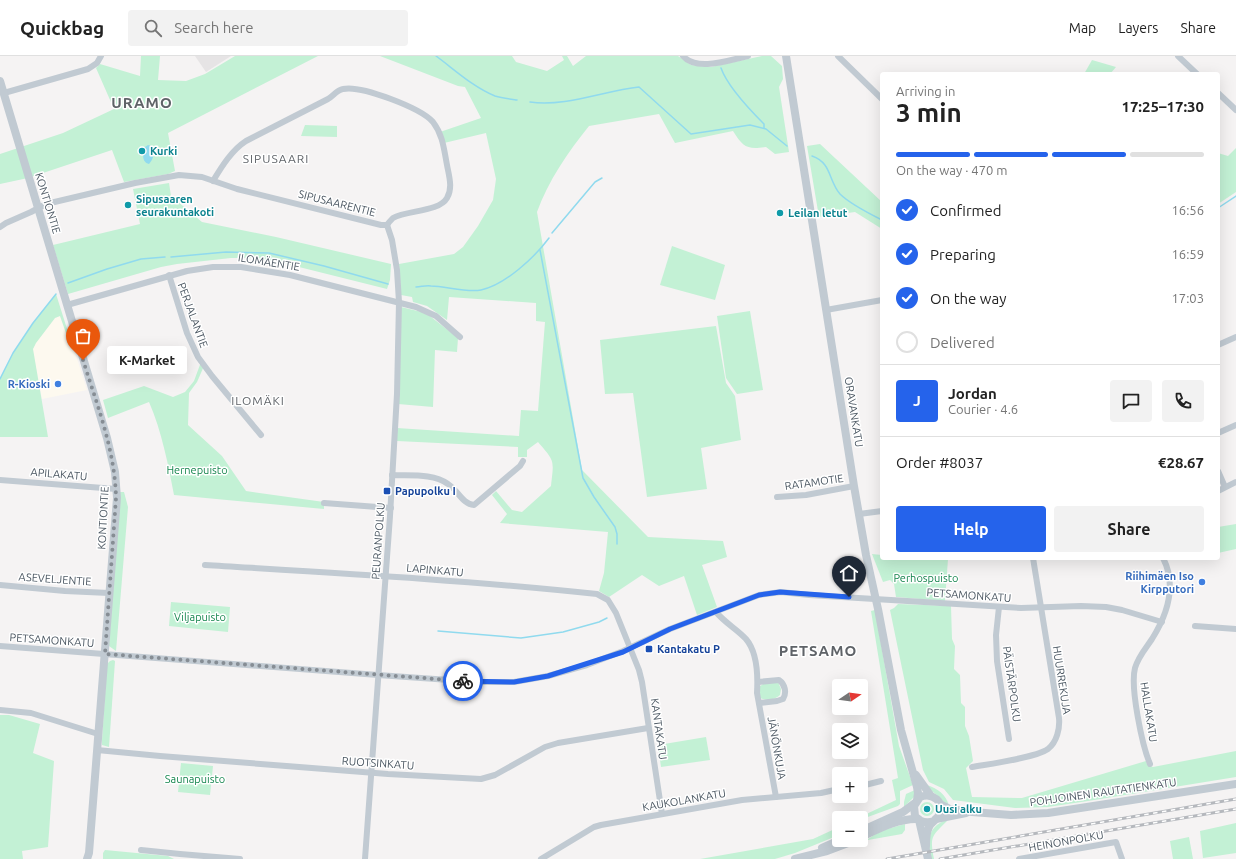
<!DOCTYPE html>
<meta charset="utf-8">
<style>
body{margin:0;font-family:Ubuntu,sans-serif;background:#f2f2f2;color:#222;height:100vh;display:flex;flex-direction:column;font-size:15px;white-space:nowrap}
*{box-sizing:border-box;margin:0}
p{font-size:13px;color:#767676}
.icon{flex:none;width:22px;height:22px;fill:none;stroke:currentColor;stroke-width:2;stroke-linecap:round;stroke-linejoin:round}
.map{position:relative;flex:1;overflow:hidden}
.details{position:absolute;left:880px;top:16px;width:340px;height:488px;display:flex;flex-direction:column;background:#fff;border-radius:4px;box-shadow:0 4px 16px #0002}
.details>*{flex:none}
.needle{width:26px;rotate:77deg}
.buttons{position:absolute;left:832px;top:623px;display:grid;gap:8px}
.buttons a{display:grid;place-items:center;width:36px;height:36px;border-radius:4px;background:#fff;box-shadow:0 4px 16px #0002;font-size:20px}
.pin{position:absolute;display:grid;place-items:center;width:34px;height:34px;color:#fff;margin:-41px -17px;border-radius:50% 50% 50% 0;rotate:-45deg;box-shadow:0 0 4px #0007}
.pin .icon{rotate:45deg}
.courier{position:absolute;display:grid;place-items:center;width:40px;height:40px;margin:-20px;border:3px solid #2563eb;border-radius:50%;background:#fff;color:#222;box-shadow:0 1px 5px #0007}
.bubble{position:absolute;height:28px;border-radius:4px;background:#fff;box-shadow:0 4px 16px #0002;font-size:13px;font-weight:700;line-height:28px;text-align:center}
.head em{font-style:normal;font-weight:700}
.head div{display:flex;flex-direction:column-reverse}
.head{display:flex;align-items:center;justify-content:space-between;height:68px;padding:0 16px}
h1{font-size:26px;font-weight:700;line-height:30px}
.bar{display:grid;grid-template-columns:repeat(4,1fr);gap:6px 4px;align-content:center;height:48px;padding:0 16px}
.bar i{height:5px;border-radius:3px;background:#e0e0e0}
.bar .selected{background:#2563eb}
.bar p{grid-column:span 4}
.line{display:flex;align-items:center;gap:10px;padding:0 16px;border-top:1px solid #e0e0e0}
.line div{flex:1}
.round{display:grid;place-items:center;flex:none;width:42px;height:42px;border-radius:4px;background:#f2f2f2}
ol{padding:0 16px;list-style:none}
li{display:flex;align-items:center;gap:12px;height:44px}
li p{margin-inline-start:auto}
li .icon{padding:4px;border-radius:50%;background:#2563eb;color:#fff;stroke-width:4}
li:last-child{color:#767676}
li i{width:22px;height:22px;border:2px solid #e0e0e0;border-radius:50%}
.cta{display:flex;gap:8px;margin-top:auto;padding:8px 16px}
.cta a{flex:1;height:46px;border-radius:4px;background:#2563eb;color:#fff;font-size:16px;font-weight:700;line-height:46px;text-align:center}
.cta a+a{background:#f2f2f2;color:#222}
header{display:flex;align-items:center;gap:24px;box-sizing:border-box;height:56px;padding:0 20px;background:#fff;border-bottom:1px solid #e0e0e0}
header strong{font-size:19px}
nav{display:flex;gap:22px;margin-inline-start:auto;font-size:14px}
.search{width:280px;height:36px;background:#f2f2f2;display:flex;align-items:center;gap:10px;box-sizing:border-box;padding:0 14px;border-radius:4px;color:#767676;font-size:15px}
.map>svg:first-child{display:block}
.commercial{fill:#fdf9ef}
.education{fill:#e6e4e5}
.green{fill:#c3f1d5}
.water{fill:#90daee}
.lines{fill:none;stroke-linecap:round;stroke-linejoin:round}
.stream{stroke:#90daee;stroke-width:1.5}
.minor{stroke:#c1cad2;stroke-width:6}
.tertiary{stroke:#c1cad2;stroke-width:8}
.rail-casing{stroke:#b5b8bd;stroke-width:3}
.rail{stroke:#fff;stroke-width:1.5;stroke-dasharray:4.5;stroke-linecap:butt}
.done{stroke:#868d94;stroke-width:4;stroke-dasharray:0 7.2}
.route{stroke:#2563eb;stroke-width:5}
.culture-dot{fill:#0f9aa8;stroke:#fff;stroke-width:1.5}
.shop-dot{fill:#3f7fe0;stroke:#fff;stroke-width:1.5}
.transit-dot{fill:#1a4fb4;stroke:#fff;stroke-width:1.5}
.labels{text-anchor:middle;stroke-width:3;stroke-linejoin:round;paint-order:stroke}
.culture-label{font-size:11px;font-weight:bold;fill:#0d838f;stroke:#fff;text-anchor:start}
.street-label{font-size:11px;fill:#4a5661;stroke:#fff}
.shop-label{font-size:11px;font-weight:bold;fill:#366cbe;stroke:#fff;text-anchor:end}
.park-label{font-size:11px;fill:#17864f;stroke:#fff}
.transit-label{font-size:11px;font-weight:bold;fill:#164399;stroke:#fff;text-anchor:start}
.neighbourhood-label{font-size:12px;letter-spacing:1px;fill:#5f6368;stroke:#fff}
.district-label{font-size:15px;font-weight:bold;letter-spacing:1px;fill:#5f6368;stroke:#fff}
</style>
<header>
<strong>Quickbag</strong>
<div class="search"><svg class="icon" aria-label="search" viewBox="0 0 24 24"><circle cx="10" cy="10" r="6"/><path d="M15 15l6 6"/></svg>Search here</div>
<nav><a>Map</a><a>Layers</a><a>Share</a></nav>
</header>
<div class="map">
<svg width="1236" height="803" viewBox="0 0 1236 803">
<rect width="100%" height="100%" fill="#f5f3f3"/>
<path class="commercial" d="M60 260 66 277 73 290 87 334 42 343 32 291 55 262Z"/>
<path class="education" d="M195 0H231L206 16Z"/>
<g class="green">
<path d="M141 0H160L158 24 186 25 205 18 235 0H318L168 77 175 115 168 118 124 126 112 94 28 122 0 128V98L63 77 114 53 96 12 100 8 140 20Z"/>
<path d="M380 0H512L516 6 547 15 564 4 562 0H567L573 10 586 0H678L691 9 711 11 762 0H771L782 10 783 23 779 31 789 96 775 98 766 91C747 94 743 91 733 75L675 87 659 58 589 70C568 96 548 125 537 156L582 414 648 481 723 485 727 501 702 509 717 551 697 559 684 520 659 530 642 519 609 541 599 535 604 517 608 476 500 467 507 458 492 439 496 435 512 454 522 456 551 430C554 403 555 406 538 386L527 394V401H518V391L397 385V372L519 380 521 354 538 355 545 266 536 265V247L449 241 447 264 427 250 413 246 412 241 401 239 399 208 454 198 463 191 478 170 493 144 496 123 486 77 444 87 440 76 481 62 465 31 458 30Z"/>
<path d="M1092 4 1116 11 1110 18H1084Z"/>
<path d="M305 69 337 70V81L301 80Z"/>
<path d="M820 88 882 146V173L855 156 819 161 807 90Z"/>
<path d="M1236 92V136L1218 148V97L1228 100Z"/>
<path d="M169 127 171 140 202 166 276 181 391 208 390 224 387 233 287 208 257 202H231L177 208 161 211 68 238 53 189 140 168 133 133Z"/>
<path d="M672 190 725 209 715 244 660 229Z"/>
<path d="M56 238 68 276 66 277 60 260 55 262 36 287 33 293 48 381H0V323L13 297 33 267Z"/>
<path d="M401 251 426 257 458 282 457 296 435 294 433 351 398 348Z"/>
<path d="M750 255 763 334 737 338 726 322 717 260Z"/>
<path d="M716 270 726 327 735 340 741 384 701 392 707 433 647 441 633 337 605 338 600 284Z"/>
<path d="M201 306 204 310 197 326 189 337 188 369 222 400 246 435 324 446V453L174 439C168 408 162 376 149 346L108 362 103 344 144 330 173 341 185 336 194 325Z"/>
<path d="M120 436H124L128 451 116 595 109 590Z"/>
<path d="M1236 468V493L1218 497V471Z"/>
<path d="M872 498 882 499V502L948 503 945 545 896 541 894 528 890 524 883 526Z"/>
<path d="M171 546 230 551 228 576 169 570Z"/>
<path d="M898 548 951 550 952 583 955 590 954 613 960 619 961 647 965 651V670L969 680 973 705 966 712 972 741 1022 742 1146 705 1147 708 1153 711 1236 695V721L1088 745 1048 751 1015 752 953 744 944 733 929 726 923 714 890 554 894 552Z"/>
<path d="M875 554 899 690 913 729 900 735V748L898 750 865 762 861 769V762H858L896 744 892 724 898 722 871 555Z"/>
<path d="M113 604 115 605 109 691 102 689V684L107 608 110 605Z"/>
<path d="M778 626 781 633 780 639C775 644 767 645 760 642L759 631 763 628Z"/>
<path d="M0 659H9L40 668 33 697 54 705 48 791 22 795 23 803H0Z"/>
<path d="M706 681 710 704 661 711 658 689Z"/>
<path d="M181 707 213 710 210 739 178 736Z"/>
<path d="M927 729C938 733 946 738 949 750 944 748 943 744 939 741 934 736 931 736 927 729Z"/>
<path d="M915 734 914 741 904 751V746L906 738Z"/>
<circle cx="927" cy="753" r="7"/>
<path d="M946 764 947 765C931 781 930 780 934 803H930C929 785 926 772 946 764Z"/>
<path d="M1236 767V797L1203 802 1200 775Z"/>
<path d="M905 768V774L902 778 868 784V783L880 775Z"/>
<path d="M839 771V779L795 797 775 803H700L813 783Z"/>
<path d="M1189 781 1193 803H1173L1170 785Z"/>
<path d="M105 794 168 800 174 803H103V797Z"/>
</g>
<path class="water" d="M148 89 151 90C155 97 154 102 149 108 141 106 143 97 145 91Z"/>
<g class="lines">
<g class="stream">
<path d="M436 0C455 14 473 31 495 40 502 42 510 43 517 44"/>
<path d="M721 12C727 29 751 55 764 68V72"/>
<path d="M530 46C566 51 603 35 639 31L691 78 750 69 766 73 787 90"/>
<path d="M812 100C832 107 828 124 840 138 849 147 870 158 882 164"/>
<path d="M1218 152 1236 140"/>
<path d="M552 177 595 126 602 122"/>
<path d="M540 194 583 422 594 441 615 471 617 478V488"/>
<path d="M171 201 226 196 269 197 324 210 388 228"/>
<path d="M68 227 107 213 141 203 165 201"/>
<path d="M416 231C421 231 426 229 431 230 445 230 467 237 481 234 505 229 535 201 549 182"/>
<path d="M0 323 13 297 33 267 56 238"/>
<path d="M438 575 521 582 563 576 599 566 607 562"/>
</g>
<g class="minor">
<path d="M683 0C697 16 729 4 748 0"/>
<path d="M838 0 882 43"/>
<path d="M1178 0 1197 18"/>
<path d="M4 37 88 13 97 7 101 0"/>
<path d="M1218 37 1236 54"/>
<path d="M213 125C222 110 232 94 246 85L328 43C333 40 337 34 343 33 361 29 421 52 433 66 443 79 444 94 447 109 449 120 453 132 447 142 439 156 407 154 393 162 391 164 389 166 387 169"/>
<path d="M0 171 6 167 31 156 46 148 135 127 179 119 202 121 237 133 381 169H387"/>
<path d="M169 219 187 277 198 301 212 320 261 379"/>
<path d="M67 249 187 215 213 211H241L290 219 416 251 436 260 460 281"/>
<path d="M826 254 882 244"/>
<path d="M1218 289 1236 281"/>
<path d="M1218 377 1236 369"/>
<path d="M1218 415 1225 431"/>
<path d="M392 419C410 420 433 417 448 428 458 434 462 448 474 449L520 410 523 405"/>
<path d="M0 424 116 433"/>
<path d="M1218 435 1236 426"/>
<path d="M777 441 806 439 854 430"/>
<path d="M324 447 391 452"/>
<path d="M859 458 882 455"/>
<path d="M205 509C336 517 466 524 597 538L608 544 616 557 639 614 642 626 662 758"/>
<path d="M0 529 65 535 109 537"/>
<path d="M999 551 996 579 997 605 1009 683"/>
<path d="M716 556C725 567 737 573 746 583 758 597 758 620 757 637L776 741"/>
<path d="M1195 570 1236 573"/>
<path d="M0 590 378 619 478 626H514L548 620 587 609 623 595 670 573 759 539 781 536 809 539 1021 552 1081 550 1106 551 1122 554 1162 566"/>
<path d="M758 626 779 624C785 628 787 637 783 643L777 645 759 647"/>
<path d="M0 654 31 657 98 678"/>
<path d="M97 694 160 700 388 718 481 723 495 719 545 691 558 687 648 672"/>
<path d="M1150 708C1142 689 1130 631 1135 612 1138 601 1146 592 1152 583 1167 559 1177 529 1163 502"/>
<path d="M972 711C989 708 1035 702 1048 693 1057 686 1060 672 1059 662L1033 502"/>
<path d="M861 730 881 725"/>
<path d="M141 794 180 798 240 803"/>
<path d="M365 803 390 460 397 338 399 246 397 214 392 184 387 169"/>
<path d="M541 803 594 771 601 769 742 744 821 737 839 733"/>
<path d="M1019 803 1116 786 1122 803"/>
</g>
<g class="tertiary">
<path d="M786 0 854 430 866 499 878 553 901 674 917 731 918 737 917 744"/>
<path d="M0 25 107 382 115 416 117 442 89 797 87 803"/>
<path d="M916 719 931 740"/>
<path d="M940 748 950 753 972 756 1011 759 1048 757 1236 728"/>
<path d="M936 763 966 757"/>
<path d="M919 764 928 803"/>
<path d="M861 775 903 756 915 747"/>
<path d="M861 781C878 773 899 762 918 763"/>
<path d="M926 790C926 784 926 777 929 771 931 766 937 764 939 759 946 746 932 736 920 741L914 750 915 760C920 766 926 768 934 765"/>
<path d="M822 792 840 784"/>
<path d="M795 803 827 795 856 784"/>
</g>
<g class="rail-casing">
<g id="rail">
<path d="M887 803 1236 743"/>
<path d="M940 803 1236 753"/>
</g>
</g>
<use href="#rail" class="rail"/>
</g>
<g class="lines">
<path class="done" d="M83 304C97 349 115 394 116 442L105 598 463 625"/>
<path class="route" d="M463 625 514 626 548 620 623 596 670 573 759 539 780 536 849 541"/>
</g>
<g class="culture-dot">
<circle cx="142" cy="95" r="4"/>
<circle cx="128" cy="149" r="4"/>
<circle cx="780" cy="157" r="4"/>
<circle cx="927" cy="753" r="4"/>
</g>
<g class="shop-dot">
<circle cx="58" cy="328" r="4"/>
<circle cx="1202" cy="526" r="4"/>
</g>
<g class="transit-dot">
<rect x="383" y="431" width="8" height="8" rx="2"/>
<rect x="645" y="589" width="8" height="8" rx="2"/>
</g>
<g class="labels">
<g class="culture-label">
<text x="150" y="99">Kurki</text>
<text x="136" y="147">Sipusaaren<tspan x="136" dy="13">seurakuntakoti</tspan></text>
<text x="788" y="161">Leilan letut</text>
<text x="935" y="757">Uusi alku</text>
</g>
<g class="street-label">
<text transform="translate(48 147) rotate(73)" y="4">KONTIONTIE</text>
<text transform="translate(337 147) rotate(14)" y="4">SIPUSAARENTIE</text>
<text transform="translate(269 206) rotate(9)" y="4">ILOMÄENTIE</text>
<text transform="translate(193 259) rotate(70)" y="4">PERJALANTIE</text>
<text transform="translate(854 356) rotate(81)" y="4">ORAVANKATU</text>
<text transform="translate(59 418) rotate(5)" y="4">APILAKATU</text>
<text transform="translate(814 426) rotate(-8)" y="4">RATAMOTIE</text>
<text transform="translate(103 462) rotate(-87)" y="4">KONTIONTIE</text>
<text transform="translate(378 485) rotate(-86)" y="4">PEURANPOLKU</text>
<text transform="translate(435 514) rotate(5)" y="4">LAPINKATU</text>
<text transform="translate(55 523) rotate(4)" y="4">ASEVELJENTIE</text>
<text transform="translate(969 539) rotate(4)" y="4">PETSAMONKATU</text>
<text transform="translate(52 584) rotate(4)" y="4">PETSAMONKATU</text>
<text transform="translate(1062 624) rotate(81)" y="4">HUURREKUJA</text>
<text transform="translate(1012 628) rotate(82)" y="4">PÄISTÄRPOLKU</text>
<text transform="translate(1149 656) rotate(81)" y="4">HALLAKATU</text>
<text transform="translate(659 673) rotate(82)" y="4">KANTAKATU</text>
<text transform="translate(777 692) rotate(80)" y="4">JÄNÖNKUJA</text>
<text transform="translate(378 707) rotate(4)" y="4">RUOTSINKATU</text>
<text transform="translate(1103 736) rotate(-8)" y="4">POHJOINEN RAUTATIENKATU</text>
<text transform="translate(684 744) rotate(-10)" y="4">KAUKOLANKATU</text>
<text transform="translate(1066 785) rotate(-10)" y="4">HEINONPOLKU</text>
</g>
<g class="shop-label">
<text x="50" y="332">R-Kioski</text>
<text x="1194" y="524">Riihimäen Iso<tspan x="1194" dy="13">Kirpputori</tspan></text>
</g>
<g class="park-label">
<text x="197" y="418">Hernepuisto</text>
<text x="926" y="526">Perhospuisto</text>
<text x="200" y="565">Viljapuisto</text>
<text x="195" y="727">Saunapuisto</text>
</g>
<g class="transit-label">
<text x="395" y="439">Papupolku I</text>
<text x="657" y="597">Kantakatu P</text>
</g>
<g class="neighbourhood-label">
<text x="276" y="107">SIPUSAARI</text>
<text x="258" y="349">ILOMÄKI</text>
</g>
<g class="district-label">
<text x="142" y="52">URAMO</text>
<text x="818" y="600">PETSAMO</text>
</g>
</g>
</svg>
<div class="buttons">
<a><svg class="needle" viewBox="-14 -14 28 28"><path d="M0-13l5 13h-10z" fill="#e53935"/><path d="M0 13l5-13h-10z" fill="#767676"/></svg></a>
<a><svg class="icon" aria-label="layers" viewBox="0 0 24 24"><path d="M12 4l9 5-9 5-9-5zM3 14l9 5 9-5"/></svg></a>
<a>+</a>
<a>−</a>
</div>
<div class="pin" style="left:83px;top:304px;background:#ea580c"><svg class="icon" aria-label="bag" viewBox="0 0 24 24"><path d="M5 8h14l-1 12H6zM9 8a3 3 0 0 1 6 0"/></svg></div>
<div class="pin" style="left:849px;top:541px;background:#1f2937"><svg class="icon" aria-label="home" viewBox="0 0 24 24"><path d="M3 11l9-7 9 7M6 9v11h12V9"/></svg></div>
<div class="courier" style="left:463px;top:625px"><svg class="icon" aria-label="bike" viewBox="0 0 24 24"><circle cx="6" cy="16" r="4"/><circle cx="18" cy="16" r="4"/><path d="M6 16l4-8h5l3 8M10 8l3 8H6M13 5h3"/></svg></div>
<div class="bubble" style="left:107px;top:290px;width:80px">K-Market</div>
<section class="details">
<div class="head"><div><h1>3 min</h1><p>Arriving in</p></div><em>17:25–17:30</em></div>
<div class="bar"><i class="selected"></i><i class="selected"></i><i class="selected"></i><i></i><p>On the way · 470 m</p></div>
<ol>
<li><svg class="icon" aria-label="check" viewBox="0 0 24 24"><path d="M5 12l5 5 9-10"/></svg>Confirmed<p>16:56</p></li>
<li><svg class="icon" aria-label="check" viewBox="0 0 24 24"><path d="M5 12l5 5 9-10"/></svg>Preparing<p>16:59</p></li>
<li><svg class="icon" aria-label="check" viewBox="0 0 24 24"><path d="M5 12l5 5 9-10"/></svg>On the way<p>17:03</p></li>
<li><i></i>Delivered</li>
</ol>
<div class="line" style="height:72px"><b class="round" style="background:#2563eb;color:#fff">J</b><div><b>Jordan</b><p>Courier · 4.6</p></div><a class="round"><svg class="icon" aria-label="chat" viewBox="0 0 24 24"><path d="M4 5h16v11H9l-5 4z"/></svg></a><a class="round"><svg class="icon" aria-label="phone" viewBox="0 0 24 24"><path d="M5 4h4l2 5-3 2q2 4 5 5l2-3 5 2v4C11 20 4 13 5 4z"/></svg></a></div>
<div class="line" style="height:52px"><div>Order #8037</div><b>€28.67</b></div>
<div class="cta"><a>Help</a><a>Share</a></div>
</section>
</div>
